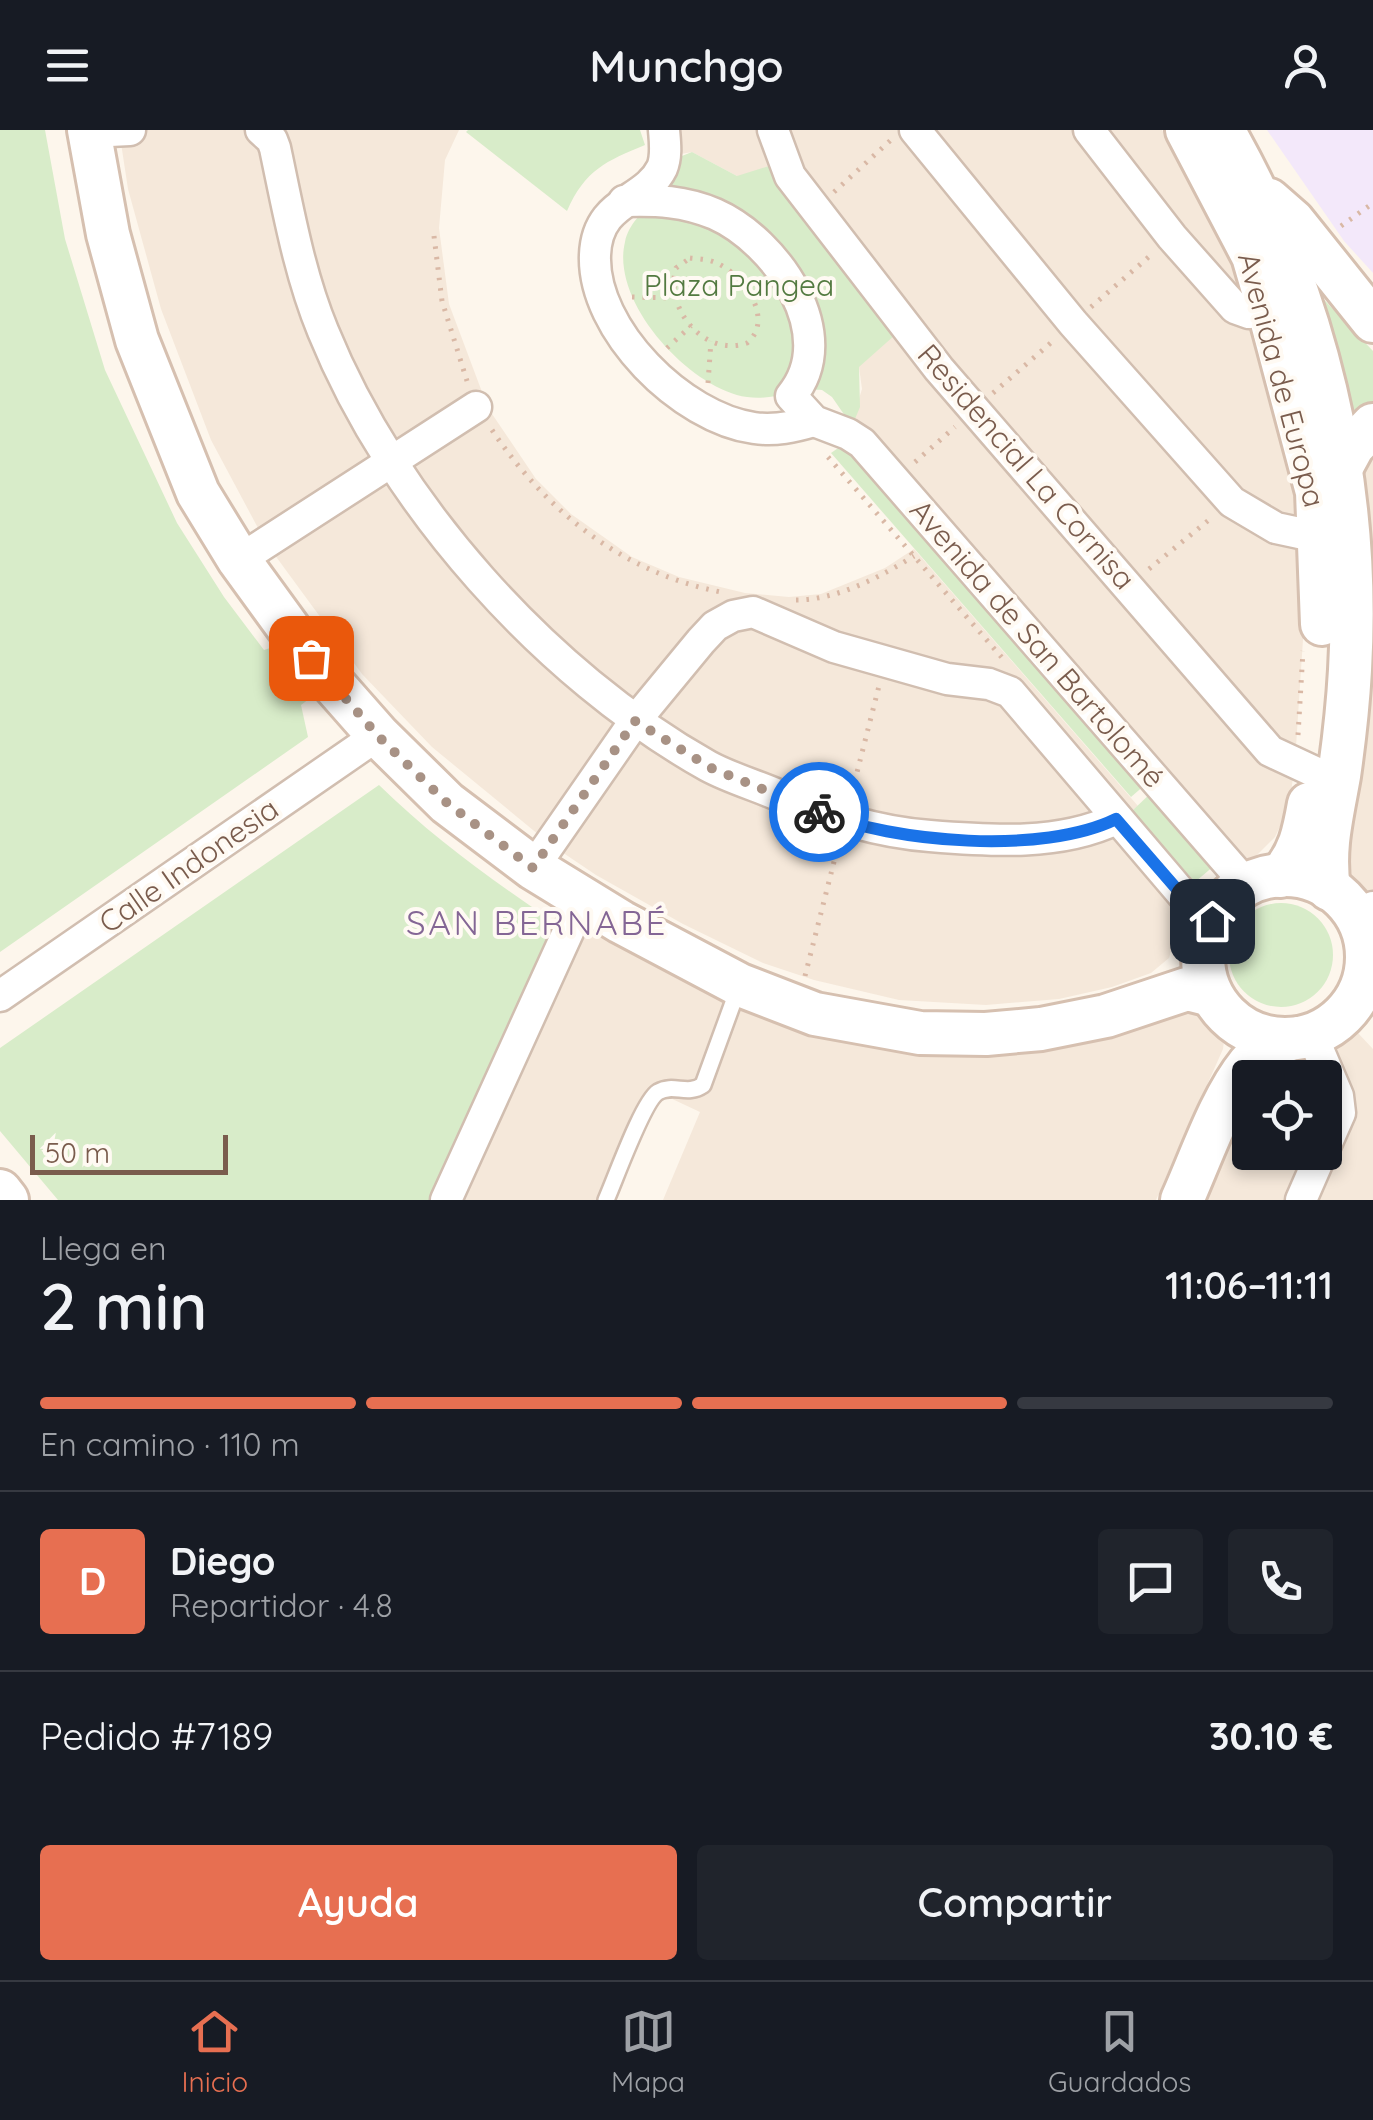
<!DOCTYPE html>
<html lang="es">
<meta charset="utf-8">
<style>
body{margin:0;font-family:Quicksand,sans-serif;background:#20242c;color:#f1f3f6;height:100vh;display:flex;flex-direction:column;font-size:38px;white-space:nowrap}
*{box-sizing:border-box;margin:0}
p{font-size:32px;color:#9ea1a6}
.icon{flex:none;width:55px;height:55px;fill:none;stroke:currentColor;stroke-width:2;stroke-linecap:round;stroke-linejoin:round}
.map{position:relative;height:1070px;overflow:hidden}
.panel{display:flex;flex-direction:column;background:#171b24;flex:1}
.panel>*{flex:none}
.tools{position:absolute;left:1232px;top:930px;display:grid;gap:20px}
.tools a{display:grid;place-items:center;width:110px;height:110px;border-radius:10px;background:#171b24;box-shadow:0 5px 15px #0003;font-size:50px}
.scale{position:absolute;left:30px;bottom:25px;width:198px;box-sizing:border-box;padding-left:10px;border:5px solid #7a5c4d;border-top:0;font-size:28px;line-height:35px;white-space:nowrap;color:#7a5c4d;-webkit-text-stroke:8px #fffaf3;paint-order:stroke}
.pin{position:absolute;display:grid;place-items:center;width:85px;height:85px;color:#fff;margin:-42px;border-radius:20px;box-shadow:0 5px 15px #0006}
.courier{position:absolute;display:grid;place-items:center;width:100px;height:100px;margin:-50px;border:8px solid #1a73e8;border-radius:50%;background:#fff;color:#222;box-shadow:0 2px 12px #0007}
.overview em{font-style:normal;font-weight:600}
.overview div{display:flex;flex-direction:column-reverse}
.overview{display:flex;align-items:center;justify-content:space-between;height:170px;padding:0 40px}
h1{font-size:65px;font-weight:600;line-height:75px}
.bar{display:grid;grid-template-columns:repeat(4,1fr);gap:15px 10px;align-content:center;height:120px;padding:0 40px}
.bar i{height:12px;border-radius:8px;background:#363941}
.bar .current{background:#e76f51}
.bar p{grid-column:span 4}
.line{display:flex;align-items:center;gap:25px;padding:0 40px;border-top:2px solid #363941}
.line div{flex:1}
.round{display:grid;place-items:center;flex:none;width:105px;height:105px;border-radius:10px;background:#20242c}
.primary-button{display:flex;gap:20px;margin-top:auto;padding:20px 40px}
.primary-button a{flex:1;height:115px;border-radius:10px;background:#e76f51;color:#fff;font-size:40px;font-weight:600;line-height:115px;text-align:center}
.primary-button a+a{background:#20242c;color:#f1f3f6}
header{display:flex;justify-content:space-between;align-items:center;height:130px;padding:0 40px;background:#171b24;font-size:45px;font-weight:600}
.menu{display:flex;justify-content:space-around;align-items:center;height:140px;border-top:2px solid #363941;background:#171b24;font-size:28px;color:#9ea1a6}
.menu a{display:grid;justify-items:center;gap:5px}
.menu .current{color:#e76f51}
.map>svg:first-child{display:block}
.residential{fill:#f5e8da;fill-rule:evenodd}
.education{fill:#f3e8fa}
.green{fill:#d8ecc9}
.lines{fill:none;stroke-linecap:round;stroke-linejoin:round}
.lane-casing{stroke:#d1beb0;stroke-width:20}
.street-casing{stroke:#d1beb0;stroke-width:35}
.secondary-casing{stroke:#d6c0b0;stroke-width:48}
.path{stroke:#d9b8a5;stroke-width:5;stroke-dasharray:2.5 8;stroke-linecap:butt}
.lane{stroke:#fff;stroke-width:15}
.street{stroke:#fff;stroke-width:30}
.secondary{stroke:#fff;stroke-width:42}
.done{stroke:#a89285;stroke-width:10;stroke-dasharray:0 18}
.route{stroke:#1a73e8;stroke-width:12}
.labels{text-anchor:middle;stroke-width:8;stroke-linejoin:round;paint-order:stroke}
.park-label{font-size:30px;fill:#537a41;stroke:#fffaf3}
.street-label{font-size:30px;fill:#7a5c4d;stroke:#fffaf3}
.quarter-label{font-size:35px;letter-spacing:2.5px;fill:#846695;stroke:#fffaf3}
</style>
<header><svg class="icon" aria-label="menu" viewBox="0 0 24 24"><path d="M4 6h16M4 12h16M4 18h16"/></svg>Munchgo<svg class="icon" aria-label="person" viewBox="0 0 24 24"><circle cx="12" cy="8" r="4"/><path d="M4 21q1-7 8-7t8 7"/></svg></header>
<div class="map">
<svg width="1373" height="1070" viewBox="0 0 1373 1070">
<rect width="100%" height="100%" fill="#fdf6ec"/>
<g class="residential">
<path d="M119 0H459L445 30 439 98 449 174 488 278 536 349 571 384 632 427 679 447 745 463 789 467 821 464 885 438 914 419 1138 676 1131 682 1195 752 1176 770 1177 798 1169 828 1151 843 1112 857 1059 869 986 875 899 870 814 850 763 833 683 794 596 745 550 714 432 617 362 544 266 413 211 310 161 179 128 59Z"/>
<path d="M664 0H1162L1231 130 1280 277 1298 367 1304 494 1295 632 1289 678 1275 707 1256 726 1228 734 846 311 862 259 859 237 737 46 692 22 665 27Z"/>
<path d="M1373 295V881L1357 866 1366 833 1362 800 1355 785 1339 766 1348 391Z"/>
<path d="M583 769 854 892 1218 876 1227 886 1223 919 1156 1070H663L700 982 668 967 661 969 656 977 614 1070H446Z"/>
<path d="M1342 886 1373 919V1070H1182L1229 967 1249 933 1263 922 1289 909 1321 900ZM1250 948H1325V1022H1250Z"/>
</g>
<path class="education" d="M1267 0H1373V143L1344 111Z"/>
<g class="green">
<path d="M0 0H45L65 109 105 240 177 393 224 467 264 520 283 514 321 560 301 575 308 607 0 822Z"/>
<path d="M468 0H640L645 15C606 31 585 40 567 81L466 2Z"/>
<path d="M692 22 737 46 772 35 895 205 859 237 860 277 852 296 832 267 822 260C798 258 774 271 747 267 690 259 610 172 625 112 634 74 673 74 682 26Z"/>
<path d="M1310 155 1373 221V280L1350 302Z"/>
<path d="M844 314 1146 654 1131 667 831 323Z"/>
<path d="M379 655C433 708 492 750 554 792L430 1070H58L0 1001V918Z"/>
<path d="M1153 661 1215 735 1195 752 1131 682Z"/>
<circle cx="1281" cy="825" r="52"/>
</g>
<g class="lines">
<g class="lane-casing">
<path id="lane" d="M606 1070C615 1050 643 971 658 962 674 953 687 966 703 955L738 859"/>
</g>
<g class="street-casing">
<g id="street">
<path d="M261 0 272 10 275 18C288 79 299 143 323 201 393 374 546 545 708 636 730 648 755 655 778 665 829 686 875 702 930 706 991 711 1060 716 1116 689"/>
<path d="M664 0C665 12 667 26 662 38 645 73 597 69 595 125 592 200 682 288 754 298 775 301 794 297 814 291"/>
<path d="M773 0 790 46 939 239 1270 621 1315 642"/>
<path d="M915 0 1073 193 1232 372 1276 398 1318 407"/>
<path d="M1089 0 1172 107 1235 178 1249 183 1269 181"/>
<path d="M89 2 130 0"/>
<path d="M624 71C657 70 684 71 715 84 776 111 842 205 791 266L814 291 848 304 862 313 1247 755"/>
<path d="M239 430 476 277"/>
<path d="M533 738 635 591 701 511 715 496 733 486 753 482 834 517 947 549 989 554 1010 562 1189 772 1212 791"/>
<path d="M1355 785 1373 777"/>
<path d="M1361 857 1373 863"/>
<path d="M0 866 378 605"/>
<path d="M1312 905 1338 966 1340 983 1325 1017"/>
<path d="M446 1070 583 769"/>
<path d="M1301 1070 1322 1022"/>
</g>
</g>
<g class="secondary-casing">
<g id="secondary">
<path d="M89 0 108 104 137 210 198 363 239 430 311 529 378 605 447 673 533 738 621 792 740 855 815 884 920 903 986 904 1041 899 1106 886 1187 859 1211 865"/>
<path d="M1187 0 1253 126 1269 181 1317 362 1322 494"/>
<path d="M1223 0C1316 163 1361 352 1350 540 1348 576 1344 611 1339 646 1332 686 1323 718 1329 759"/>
<path d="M1269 70 1293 91 1373 191"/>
<path d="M1341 338 1353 316 1373 295"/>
<circle cx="1285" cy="827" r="82"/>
<path d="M1280 746C1300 724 1304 702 1309 674"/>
<path d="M0 1061 7 1070"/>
<path d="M1182 1070C1201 1028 1220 970 1249 934 1259 922 1275 916 1289 909"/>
</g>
</g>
<g class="path">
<path d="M834 62 892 9"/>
<path d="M1341 96 1373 73"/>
<path d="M434 106 442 171 467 251"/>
<path d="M690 128C698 129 707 129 714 132 742 142 776 189 747 213 704 228 664 178 676 138Z"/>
<path d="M632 167 674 168"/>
<path d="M1091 177 1151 125"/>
<path d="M667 218 691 196"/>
<path d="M708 253 711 211"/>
<path d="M993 263 1053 211"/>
<path d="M492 300C547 382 623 443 721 462"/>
<path d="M828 327 1004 530"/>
<path d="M915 332 955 297"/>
<path d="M1149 439 1210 389"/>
<path d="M796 470C837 470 880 447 914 426"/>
<path d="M1298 605 1303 521"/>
<path d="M852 662 879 556"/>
<path d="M805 846 838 716"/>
</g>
<use href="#lane" class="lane"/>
<use href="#street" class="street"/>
<use href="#secondary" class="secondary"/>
</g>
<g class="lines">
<path class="done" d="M311 528 378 606 447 673 533 738 635 591 711 638 819 682"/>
<path class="route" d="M819 682C894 713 1043 725 1116 689L1188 772 1212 791"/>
</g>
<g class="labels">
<g class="park-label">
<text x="739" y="166">Plaza Pangea</text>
</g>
<g class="street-label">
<text transform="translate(1281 250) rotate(75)" y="10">Avenida de Europa</text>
<text transform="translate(1026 337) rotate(49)" y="10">Residencial La Cornisa</text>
<text transform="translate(1037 514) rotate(49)" y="10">Avenida de San Bartolomé</text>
<text transform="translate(189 736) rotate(-35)" y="10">Calle Indonesia</text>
</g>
<g class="quarter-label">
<text x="537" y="805">SAN BERNABÉ</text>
</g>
</g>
</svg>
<div class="tools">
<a><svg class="icon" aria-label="locate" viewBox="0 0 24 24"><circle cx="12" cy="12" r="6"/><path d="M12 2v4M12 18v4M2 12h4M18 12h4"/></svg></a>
</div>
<div class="scale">50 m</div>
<div class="pin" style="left:311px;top:528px;background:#ea580c"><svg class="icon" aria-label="bag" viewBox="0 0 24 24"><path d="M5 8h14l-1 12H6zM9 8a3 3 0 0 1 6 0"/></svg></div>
<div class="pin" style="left:1212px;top:791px;background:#1f2937"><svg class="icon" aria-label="home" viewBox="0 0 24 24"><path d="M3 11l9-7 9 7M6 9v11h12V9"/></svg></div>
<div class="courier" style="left:819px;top:682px"><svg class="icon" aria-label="bike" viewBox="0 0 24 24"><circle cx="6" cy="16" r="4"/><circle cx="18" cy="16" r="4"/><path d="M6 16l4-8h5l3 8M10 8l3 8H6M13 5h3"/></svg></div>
</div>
<section class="panel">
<div class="overview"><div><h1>2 min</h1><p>Llega en</p></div><em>11:06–11:11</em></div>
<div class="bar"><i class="current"></i><i class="current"></i><i class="current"></i><i></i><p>En camino · 110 m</p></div>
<div class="line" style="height:180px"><b class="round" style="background:#e76f51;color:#fff">D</b><div><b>Diego</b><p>Repartidor · 4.8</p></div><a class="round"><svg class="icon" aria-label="chat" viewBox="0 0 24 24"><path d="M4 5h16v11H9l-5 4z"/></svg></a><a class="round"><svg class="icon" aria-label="phone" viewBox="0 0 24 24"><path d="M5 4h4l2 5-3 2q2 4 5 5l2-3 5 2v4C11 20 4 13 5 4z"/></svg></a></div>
<div class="line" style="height:130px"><div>Pedido #7189</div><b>30.10 €</b></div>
<div class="primary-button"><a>Ayuda</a><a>Compartir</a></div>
</section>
<nav class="menu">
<a class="current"><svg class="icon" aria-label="home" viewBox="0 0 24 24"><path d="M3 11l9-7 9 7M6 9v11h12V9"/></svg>Inicio</a>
<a><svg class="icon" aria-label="map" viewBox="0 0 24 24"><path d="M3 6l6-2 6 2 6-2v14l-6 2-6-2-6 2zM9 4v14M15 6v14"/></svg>Mapa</a>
<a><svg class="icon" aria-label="saved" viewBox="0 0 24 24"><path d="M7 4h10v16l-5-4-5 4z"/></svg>Guardados</a>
</nav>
